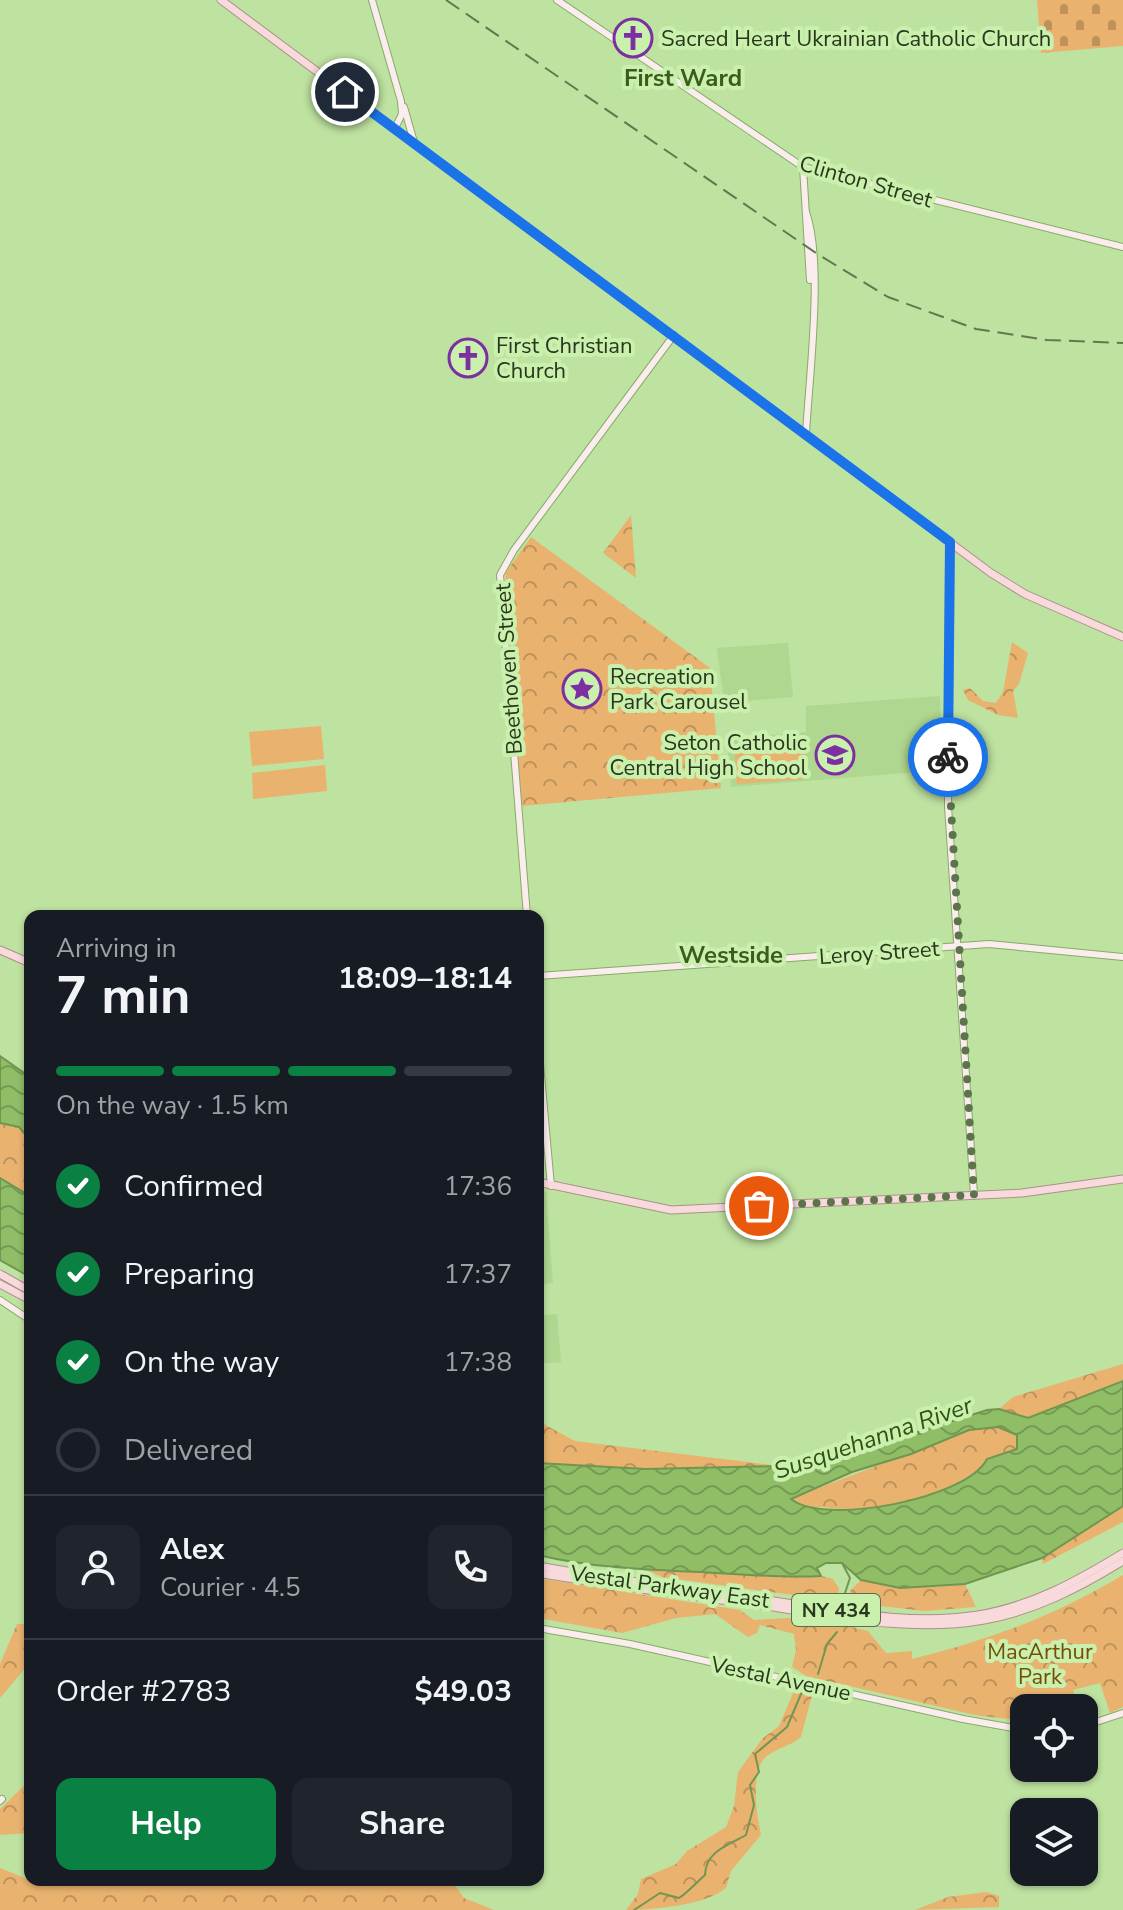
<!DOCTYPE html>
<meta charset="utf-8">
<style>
body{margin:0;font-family:"Nunito Sans",sans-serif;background:#20242c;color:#f1f3f6;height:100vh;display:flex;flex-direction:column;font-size:30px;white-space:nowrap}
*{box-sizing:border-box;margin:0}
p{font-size:26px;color:#9ea1a6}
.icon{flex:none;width:44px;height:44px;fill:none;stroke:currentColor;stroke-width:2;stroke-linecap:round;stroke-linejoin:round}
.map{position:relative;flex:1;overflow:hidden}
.drawer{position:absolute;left:24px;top:910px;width:520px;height:976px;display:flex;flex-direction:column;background:#171b24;border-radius:16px;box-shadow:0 2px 6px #0004}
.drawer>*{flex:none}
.tools{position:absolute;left:1010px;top:1694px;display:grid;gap:16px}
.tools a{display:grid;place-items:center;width:88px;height:88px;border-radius:16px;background:#171b24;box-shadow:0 2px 6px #0004;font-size:40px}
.pin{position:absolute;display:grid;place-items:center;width:68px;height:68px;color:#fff;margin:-34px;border:4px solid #fff;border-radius:50%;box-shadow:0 2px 8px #0007}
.courier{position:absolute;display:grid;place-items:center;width:80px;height:80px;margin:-40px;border:6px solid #1a73e8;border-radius:50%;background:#fff;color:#222;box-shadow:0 2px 10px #0007}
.head em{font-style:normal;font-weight:700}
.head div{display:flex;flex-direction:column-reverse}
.head{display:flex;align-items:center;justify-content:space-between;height:136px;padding:0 32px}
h1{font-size:52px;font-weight:700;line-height:60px}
.bar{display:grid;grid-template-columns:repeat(4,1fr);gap:12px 8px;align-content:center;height:96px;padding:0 32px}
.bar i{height:10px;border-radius:6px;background:#363941}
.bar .current{background:#0b8043}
.bar p{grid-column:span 4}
.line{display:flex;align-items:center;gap:20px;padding:0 32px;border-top:2px solid #363941}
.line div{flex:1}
.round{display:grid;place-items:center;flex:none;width:84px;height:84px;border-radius:16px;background:#20242c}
ol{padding:0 32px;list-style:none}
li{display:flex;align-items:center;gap:24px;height:88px}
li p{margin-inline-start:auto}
li .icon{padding:8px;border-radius:50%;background:#0b8043;color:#fff;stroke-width:4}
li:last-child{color:#9ea1a6}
li i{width:44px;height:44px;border:4px solid #363941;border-radius:50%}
.button{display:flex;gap:16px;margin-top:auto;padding:16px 32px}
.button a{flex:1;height:92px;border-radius:16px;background:#0b8043;color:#fff;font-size:32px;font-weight:700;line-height:92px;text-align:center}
.button a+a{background:#20242c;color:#f1f3f6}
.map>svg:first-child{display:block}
.built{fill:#afd790}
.green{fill:#e9b36f}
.forest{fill:url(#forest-crowns)}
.cemetery{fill:url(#cemetery-stones)}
.water{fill:url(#water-waves);stroke:#709650;stroke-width:2;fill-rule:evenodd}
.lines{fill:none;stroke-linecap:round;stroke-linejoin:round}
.stream{stroke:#709650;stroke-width:2}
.secondary-casing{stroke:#88aa6b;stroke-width:8}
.primary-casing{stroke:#ac918b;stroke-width:9}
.secondary{stroke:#fbecee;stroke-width:6}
.primary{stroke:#f8dadd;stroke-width:7}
.rail{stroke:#61784f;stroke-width:2;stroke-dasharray:16 8;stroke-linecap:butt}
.done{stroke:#5d734b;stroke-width:8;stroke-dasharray:0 14.4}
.route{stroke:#1a73e8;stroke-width:10}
.labels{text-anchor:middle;stroke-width:8;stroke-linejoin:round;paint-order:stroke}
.shield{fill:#caf0ad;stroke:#596e48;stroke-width:2}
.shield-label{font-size:20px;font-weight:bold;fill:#29371d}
.poi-label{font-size:22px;fill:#29371d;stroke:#caf0ad;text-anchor:start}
.street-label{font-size:22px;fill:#29371d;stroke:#caf0ad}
.park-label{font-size:22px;fill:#774d08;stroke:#caf0ad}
.neighbourhood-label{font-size:24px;font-weight:bold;fill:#3c5b1d;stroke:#caf0ad}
.water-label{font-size:24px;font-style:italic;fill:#335113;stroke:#caf0ad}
</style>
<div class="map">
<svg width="1123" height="1910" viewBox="0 0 1123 1910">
<defs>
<pattern id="forest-crowns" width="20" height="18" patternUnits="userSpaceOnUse" patternTransform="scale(2)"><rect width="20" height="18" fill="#e9b36f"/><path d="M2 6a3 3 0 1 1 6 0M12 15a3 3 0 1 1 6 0" fill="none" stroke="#bd925b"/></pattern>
<pattern id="cemetery-stones" width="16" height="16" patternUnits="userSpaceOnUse" patternTransform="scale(2)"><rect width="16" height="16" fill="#e9b36f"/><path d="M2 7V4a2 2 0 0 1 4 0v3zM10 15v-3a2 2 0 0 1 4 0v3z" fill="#bd925b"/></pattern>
<pattern id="water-waves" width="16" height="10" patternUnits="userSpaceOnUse" patternTransform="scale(2)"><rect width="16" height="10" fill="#8fbe66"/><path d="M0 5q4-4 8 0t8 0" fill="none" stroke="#759b53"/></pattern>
</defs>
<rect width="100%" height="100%" fill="#bee2a0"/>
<g class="built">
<path d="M788 643 793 697 724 703 717 648Z"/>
<path d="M940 696 942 770 731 787 727 739 806 732V706Z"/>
<path d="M538 1189 546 1192 553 1283 538 1285Z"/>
<path d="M557 1314 561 1362 538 1364V1316Z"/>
</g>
<g class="green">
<path d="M321 726 324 759 252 766 249 732Z"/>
<path d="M806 741 808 779 737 784 734 746Z"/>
<path d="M325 765 327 791 253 799 252 773Z"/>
</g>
<g class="forest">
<path d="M631 515 636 578 603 553Z"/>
<path d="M531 537 710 668 721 788 522 806 505 585 506 572Z"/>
<path d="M1012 642 1028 653 1019 684 1013 691 1018 718 998 715 968 700 963 690 970 688 983 701 996 703 1003 692Z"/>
<path d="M0 1123 19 1127 30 1140V1196L0 1178Z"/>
<path d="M1123 1364V1381L1028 1418 999 1409 1013 1397Z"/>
<path d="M538 1421 575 1441 780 1466 646 1469 538 1463Z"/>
<path d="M998 1427 1017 1435 1018 1449C992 1459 971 1476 947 1488 913 1507 869 1511 831 1508 817 1506 802 1509 790 1499L970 1430Z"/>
<path d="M1123 1506V1522L1043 1564 1042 1558Z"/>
<path d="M646 1570C705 1572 762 1577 822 1576L833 1579 839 1588 838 1598 835 1601 662 1577Z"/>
<path d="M1123 1575V1707L1110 1713 1100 1683 1073 1690 1079 1708H1024V1721L975 1715 806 1676 792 1667 796 1650 794 1634 760 1625 757 1633 748 1637 715 1614 676 1618 622 1633 538 1618V1578L740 1610 754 1620 786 1618 832 1622 868 1631 886 1653 912 1651V1659C992 1639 1052 1617 1123 1575Z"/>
<path d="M861 1580 935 1587 965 1584 976 1607 924 1611 855 1603 849 1599 850 1591Z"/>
<path d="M17 1624H30L27 1666 0 1698V1664Z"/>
<path d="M796 1686 812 1695 801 1737C791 1746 777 1748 767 1756 749 1770 757 1815 761 1835L731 1871 726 1888C707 1905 652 1910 626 1910L638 1894 641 1879 676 1864 687 1851 726 1827 734 1806 738 1772 762 1739 779 1726Z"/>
<path d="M30 1780V1833L0 1835V1809Z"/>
<path d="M0 1868 30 1880H451L464 1898 494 1910H0Z"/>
<path d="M986 1892 999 1896V1907L915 1910 948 1897Z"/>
</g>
<path class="cemetery" d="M1037 0H1123V46L1041 53Z"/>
<g class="water">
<path d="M0 1056 30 1077V1140L19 1127 0 1123Z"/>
<path d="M0 1178 30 1196V1277L0 1260Z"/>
<path d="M1123 1381V1506L1042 1558 965 1584 900 1588 861 1580 842 1563H826L817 1568 821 1576C786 1578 751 1575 717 1573 657 1570 596 1569 538 1555V1463L646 1469 780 1466 902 1437 987 1410 999 1409 1028 1418ZM998 1427 1017 1435V1449L987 1459C967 1499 824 1526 791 1499L852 1472 911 1454 969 1430Z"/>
</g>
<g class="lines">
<g class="stream">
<path d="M841 1605 850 1578 842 1563"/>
<path d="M818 1674 827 1644 837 1632"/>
<path d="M634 1910 660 1893 679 1898C686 1894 698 1881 705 1875 706 1851 727 1846 746 1835L754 1805 750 1785 759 1772 755 1754 787 1727 801 1694 809 1688"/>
</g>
<g class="secondary-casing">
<g id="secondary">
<path d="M372 0 401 101 402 114 395 128"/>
<path d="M557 0 803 167 1123 247"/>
<path d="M404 107 414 142"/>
<path d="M803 167 810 280"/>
<path d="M806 212C824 263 809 377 806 434"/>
<path d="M950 542 948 806 974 1195"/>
<path d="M527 916 500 575 514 550 674 335"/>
<path d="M538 976 989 944 1123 957"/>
<path d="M538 1042 551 1186"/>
<path d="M0 1300 30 1320"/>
<path d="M538 1628 630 1644 963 1719 1024 1730"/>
<path d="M1084 1726 1123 1713"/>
<path d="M0 1801 2 1799"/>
</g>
</g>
<g class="primary-casing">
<g id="primary">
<path d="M221 0 991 573 1025 594 1123 637"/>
<path d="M0 950 30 963"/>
<path d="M538 1182 671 1210 1022 1193 1123 1179"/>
<path d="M0 1274 30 1291"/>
<path d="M0 1284 30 1300"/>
<path d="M538 1566C614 1580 691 1589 767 1600 836 1610 908 1626 978 1615 1032 1606 1077 1581 1123 1553"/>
<path d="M538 1573C614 1586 690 1596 767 1606 838 1617 912 1633 984 1620 1035 1611 1079 1588 1123 1561"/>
</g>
</g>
<use href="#secondary" class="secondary"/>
<use href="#primary" class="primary"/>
<path class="rail" d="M446 0 819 255 888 297 976 329 1047 340 1123 343"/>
</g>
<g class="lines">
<path class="done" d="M759 1206 974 1195 948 757"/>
<path class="route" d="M345 92 950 542 948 757"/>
</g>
<defs>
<g id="church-ring" transform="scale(2)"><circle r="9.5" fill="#caf0ad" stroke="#7b2fa1" stroke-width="1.5"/><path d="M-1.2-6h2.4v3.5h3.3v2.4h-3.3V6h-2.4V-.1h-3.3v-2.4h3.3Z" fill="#7b2fa1"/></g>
<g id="sight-ring" transform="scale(2)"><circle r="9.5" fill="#caf0ad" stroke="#7b2fa1" stroke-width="1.5"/><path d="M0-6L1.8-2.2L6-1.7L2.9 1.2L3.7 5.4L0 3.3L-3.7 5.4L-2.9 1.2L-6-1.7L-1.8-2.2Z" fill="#7b2fa1"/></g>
<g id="school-ring" transform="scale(2)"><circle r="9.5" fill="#caf0ad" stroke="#7b2fa1" stroke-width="1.5"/><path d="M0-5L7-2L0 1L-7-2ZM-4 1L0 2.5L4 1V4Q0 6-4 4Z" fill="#7b2fa1"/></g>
</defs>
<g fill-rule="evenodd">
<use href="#church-ring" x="633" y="38"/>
<use href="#church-ring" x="468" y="358"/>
<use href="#sight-ring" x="582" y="689"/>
<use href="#school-ring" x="835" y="755"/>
</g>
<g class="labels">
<rect class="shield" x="792" y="1594" width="88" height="32" rx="6"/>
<g class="shield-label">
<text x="836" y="1617">NY 434</text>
</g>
<g class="poi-label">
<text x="661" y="46">Sacred Heart Ukrainian Catholic Church</text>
<text x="496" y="353">First Christian<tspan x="496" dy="25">Church</tspan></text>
<text x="610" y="684">Recreation<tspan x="610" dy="25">Park Carousel</tspan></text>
<text x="807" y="750" text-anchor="end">Seton Catholic<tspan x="807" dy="25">Central High School</tspan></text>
</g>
<g class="street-label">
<text transform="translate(866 181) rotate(16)" y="8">Clinton Street</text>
<text transform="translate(508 669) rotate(-94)" y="8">Beethoven Street</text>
<text transform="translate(879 952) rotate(-4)" y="8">Leroy Street</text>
<text transform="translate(670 1586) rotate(8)" y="8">Vestal Parkway East</text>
<text transform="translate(781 1678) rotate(12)" y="8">Vestal Avenue</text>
</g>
<g class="park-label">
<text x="1040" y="1659">MacArthur<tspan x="1040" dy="25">Park</tspan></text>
</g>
<g class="neighbourhood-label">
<text x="683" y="86">First Ward</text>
<text x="731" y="963">Westside</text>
</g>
<g class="water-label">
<text transform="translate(873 1438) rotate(-19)" y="8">Susquehanna River</text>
</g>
</g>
</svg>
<div class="tools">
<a><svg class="icon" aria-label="locate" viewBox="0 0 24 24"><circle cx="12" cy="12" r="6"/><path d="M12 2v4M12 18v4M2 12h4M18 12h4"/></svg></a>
<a><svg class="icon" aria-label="layers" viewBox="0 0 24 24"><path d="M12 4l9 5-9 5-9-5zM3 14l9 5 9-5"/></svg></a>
</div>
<div class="pin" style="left:759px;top:1206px;background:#ea580c"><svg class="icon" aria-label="bag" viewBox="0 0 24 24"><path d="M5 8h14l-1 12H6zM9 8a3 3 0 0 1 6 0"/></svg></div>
<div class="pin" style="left:345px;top:92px;background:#1f2937"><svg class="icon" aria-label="home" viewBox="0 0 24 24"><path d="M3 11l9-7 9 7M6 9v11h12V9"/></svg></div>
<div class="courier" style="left:948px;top:757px"><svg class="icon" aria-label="bike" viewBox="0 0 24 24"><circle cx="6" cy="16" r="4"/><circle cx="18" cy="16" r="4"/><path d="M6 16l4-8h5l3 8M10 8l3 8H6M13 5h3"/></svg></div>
<section class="drawer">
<div class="head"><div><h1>7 min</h1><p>Arriving in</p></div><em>18:09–18:14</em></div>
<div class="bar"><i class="current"></i><i class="current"></i><i class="current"></i><i></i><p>On the way · 1.5 km</p></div>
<ol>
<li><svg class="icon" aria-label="check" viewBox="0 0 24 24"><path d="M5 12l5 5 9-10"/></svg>Confirmed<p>17:36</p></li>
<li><svg class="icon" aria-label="check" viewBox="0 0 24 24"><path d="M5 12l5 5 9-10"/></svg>Preparing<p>17:37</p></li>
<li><svg class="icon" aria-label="check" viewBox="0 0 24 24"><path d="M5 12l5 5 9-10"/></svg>On the way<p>17:38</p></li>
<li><i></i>Delivered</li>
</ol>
<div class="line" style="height:144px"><a class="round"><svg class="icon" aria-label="person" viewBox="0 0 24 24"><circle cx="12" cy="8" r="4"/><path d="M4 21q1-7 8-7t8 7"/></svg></a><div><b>Alex</b><p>Courier · 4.5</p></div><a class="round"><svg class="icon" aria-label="phone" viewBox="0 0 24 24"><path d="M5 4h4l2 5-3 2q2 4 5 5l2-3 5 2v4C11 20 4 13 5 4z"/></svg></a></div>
<div class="line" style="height:104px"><div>Order #2783</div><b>$49.03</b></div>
<div class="button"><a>Help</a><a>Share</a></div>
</section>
</div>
